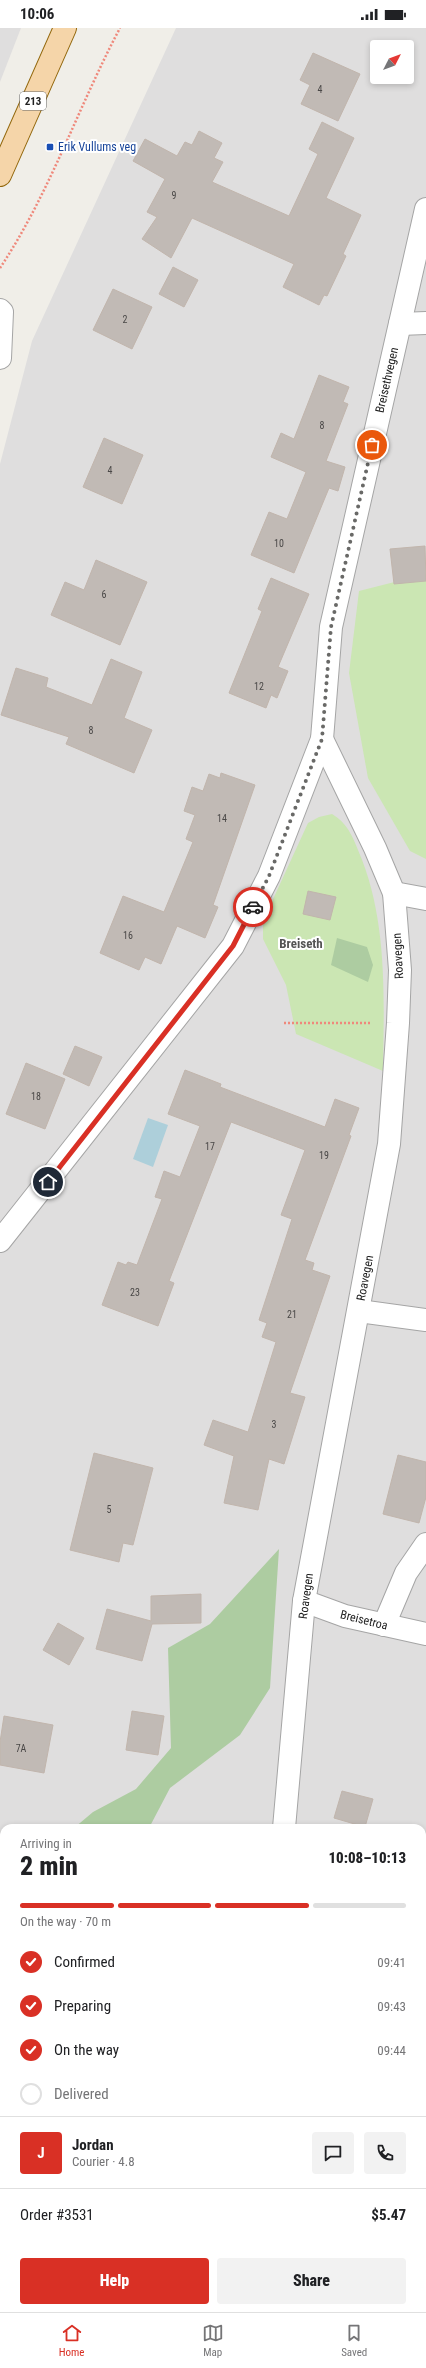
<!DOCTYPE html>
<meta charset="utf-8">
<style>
body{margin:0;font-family:"Roboto Condensed",sans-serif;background:#f2f2f2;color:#202124;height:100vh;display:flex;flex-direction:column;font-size:15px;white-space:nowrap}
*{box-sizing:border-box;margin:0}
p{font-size:13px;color:#757577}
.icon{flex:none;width:22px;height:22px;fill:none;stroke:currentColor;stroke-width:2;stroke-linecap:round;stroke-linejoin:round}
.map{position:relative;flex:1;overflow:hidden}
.details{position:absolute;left:0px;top:1796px;width:426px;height:488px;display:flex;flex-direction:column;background:#fff;border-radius:12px 12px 0 0;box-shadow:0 2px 6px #0003}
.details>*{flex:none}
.needle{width:26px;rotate:48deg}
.controls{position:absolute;left:370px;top:12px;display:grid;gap:8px}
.controls a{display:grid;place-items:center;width:44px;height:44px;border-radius:4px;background:#fff;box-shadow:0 2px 6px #0003;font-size:20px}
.pin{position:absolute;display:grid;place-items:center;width:34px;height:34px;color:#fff;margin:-17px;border:2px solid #fff;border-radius:50%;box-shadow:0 1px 4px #0007}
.courier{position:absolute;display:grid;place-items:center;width:40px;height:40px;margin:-20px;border:3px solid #d93025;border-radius:50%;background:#fff;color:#222;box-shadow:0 1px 5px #0007}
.summary em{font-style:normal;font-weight:800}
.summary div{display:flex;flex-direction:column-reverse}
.summary{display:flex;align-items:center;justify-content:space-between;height:68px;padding:0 20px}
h1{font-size:26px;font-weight:800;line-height:30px}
.bar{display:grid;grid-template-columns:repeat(4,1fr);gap:6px 4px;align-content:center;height:48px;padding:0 20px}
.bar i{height:5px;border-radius:3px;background:#e0e0e0}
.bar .current{background:#d93025}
.bar p{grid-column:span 4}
.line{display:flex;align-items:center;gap:10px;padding:0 20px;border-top:1px solid #e0e0e0}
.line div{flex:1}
.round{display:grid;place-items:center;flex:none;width:42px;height:42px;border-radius:4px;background:#f2f2f2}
ol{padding:0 20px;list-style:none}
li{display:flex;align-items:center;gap:12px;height:44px}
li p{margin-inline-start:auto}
li .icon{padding:4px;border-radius:50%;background:#d93025;color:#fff;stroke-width:4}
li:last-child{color:#757577}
li i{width:22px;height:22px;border:2px solid #e0e0e0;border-radius:50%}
.action{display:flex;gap:8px;margin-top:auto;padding:8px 20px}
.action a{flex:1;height:46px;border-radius:4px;background:#d93025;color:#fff;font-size:16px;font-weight:800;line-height:46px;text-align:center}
.action a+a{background:#f2f2f2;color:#202124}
.status{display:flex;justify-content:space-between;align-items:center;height:28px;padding:0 20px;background:#fff;direction:ltr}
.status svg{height:11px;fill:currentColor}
.tabs{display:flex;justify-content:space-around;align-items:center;height:56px;border-top:1px solid #e0e0e0;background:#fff;font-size:11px;color:#757577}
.tabs a{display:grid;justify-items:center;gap:2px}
.tabs .current{color:#d93025}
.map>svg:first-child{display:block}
.residential{fill:#dfdede;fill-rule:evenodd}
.grass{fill:#cbe6b3}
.forest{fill:#adcca1}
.water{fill:#adcfda}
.building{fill:#c1bab5;stroke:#c1b5ac}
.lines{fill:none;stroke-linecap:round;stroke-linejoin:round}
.minor-casing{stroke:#a5a5a5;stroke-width:24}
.major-casing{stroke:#92670c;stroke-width:24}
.path{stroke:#ef887b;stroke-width:2.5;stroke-dasharray:2 2;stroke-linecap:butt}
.minor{stroke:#fff;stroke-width:22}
.major{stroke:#f5d5a9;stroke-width:22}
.done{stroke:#696967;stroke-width:4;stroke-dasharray:0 7.2}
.route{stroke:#d93025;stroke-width:5}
.transit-dot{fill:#1a4fb4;stroke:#fff;stroke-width:1.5}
.labels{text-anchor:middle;stroke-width:4;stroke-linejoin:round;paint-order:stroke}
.number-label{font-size:10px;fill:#494746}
.shield{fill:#fff;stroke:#646464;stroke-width:1}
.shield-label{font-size:11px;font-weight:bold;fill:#212121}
.transit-label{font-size:12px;fill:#164399;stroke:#fff;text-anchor:start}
.street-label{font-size:12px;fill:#212121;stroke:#fff}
.neighbourhood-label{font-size:13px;font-weight:bold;fill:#545454;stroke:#fff}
</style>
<div class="status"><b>10:06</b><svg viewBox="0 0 49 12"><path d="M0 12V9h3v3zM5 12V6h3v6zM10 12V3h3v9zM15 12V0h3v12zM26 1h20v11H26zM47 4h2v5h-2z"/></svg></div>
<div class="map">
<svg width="426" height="2284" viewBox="0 0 426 2284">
<rect width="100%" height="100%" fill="#f0eee8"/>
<g class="residential">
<path d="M0 0H21L0 54Z"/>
<path d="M176 0H426V2284H0V436L32 313ZM377 19H407V49H377ZM4 1800H422V2280H4Z"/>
</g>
<g class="grass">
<path d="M426 546V831L410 823 368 750 349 645 359 563Z"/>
<path d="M332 786C347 795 352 807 358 822 388 891 384 969 383 1043L296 1006 286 957 263 911V893L308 795 319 789Z"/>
</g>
<g class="forest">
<path d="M337 910 367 919 373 937 368 954 331 937Z"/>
<path d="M279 1521 270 1660 240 1707 170 1760 149 1800H74L93 1784 136 1761 171 1720 168 1620 210 1596Z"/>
</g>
<path class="water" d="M148 1090 168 1097 153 1139 133 1131Z"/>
<g class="building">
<path d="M313 25 360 46 338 93 301 76 310 57 300 52Z"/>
<path d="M322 94 354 110 326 170 361 187 343 226 346 228 327 268 324 267 319 277 283 259 294 236 192 190 171 230 142 211 157 189 147 184 165 151 133 133 145 111 177 128 185 114 192 117 199 103 222 115 214 130 223 134 212 154 289 188 318 126 309 121Z"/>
<path d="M173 239 198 252 184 279 159 266Z"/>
<path d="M113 261 152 279 132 321 93 302Z"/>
<path d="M319 347 349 359 343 374 348 376 326 433 345 439 338 463 329 460 294 545 251 527 269 484 287 491 306 444 271 429 281 405 294 411Z"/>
<path d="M104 410 143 427 122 476 83 459Z"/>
<path d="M425 518 426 553 394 556 390 521Z"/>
<path d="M96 532 147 554 120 617 51 587 65 554 84 562Z"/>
<path d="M271 550 309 566 278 639 288 643 277 670 271 667 266 680 229 665 262 583 258 581Z"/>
<path d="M111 631 142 644 124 690 152 702 134 745 66 716 69 709 1 687 16 640 48 650 46 659 92 677Z"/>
<path d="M221 745 255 757 213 877 218 879 205 910 177 898 161 936 145 929 139 942 100 925 123 868 164 884 193 814 186 811 195 787 184 783 192 759 203 763 209 746 220 750Z"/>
<path d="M308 863 336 869 330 892 303 886Z"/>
<path d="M75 1018 102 1029 89 1058 63 1046Z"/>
<path d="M26 1035 65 1051 45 1101 6 1086Z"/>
<path d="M185 1042 221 1056 220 1059 325 1099 335 1071 359 1080 349 1107 351 1108 305 1232 314 1235 312 1242 330 1248 290 1365 305 1369 284 1436 269 1431 258 1482 224 1475 234 1428 204 1417 213 1392 248 1404 276 1314 262 1309 267 1295 259 1292 292 1191 281 1187 305 1122 231 1094 169 1253 174 1255 158 1298 102 1277 118 1234 126 1237 128 1234 137 1237 162 1171 155 1169 164 1143 180 1149 200 1098 168 1086Z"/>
<path d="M94 1425 153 1440 133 1517 123 1515 119 1534 70 1522Z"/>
<path d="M398 1427 426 1434V1469L419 1495 383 1486Z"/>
<path d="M201 1566V1595L152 1596 142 1633 96 1621 107 1581 151 1593V1568Z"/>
<path d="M58 1595 84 1610 69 1637 43 1622Z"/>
<path d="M132 1683 164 1688 158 1727 126 1722Z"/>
<path d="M4 1688 53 1697 44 1745 0 1737V1714Z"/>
<path d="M342 1763 373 1771 365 1799 334 1790Z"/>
</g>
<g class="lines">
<g class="minor-casing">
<g id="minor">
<path d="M0 282 2 284 0 330"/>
<path d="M400 296 426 295"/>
<path d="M394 865 426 871"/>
<path d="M0 1213 233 918 269 848 322 711 331 599 426 181"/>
<path d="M359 1283 426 1292"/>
<path d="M304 1573 345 1588 426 1606"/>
<path d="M384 1597 406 1545 426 1516"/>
<path d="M284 1800 304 1573 389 1116 398 995 400 942 394 865 375 820 322 711"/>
<path d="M0 1973 4 1974"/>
<path d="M422 2266 426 2269"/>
<path d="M267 2280 268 2284"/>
<path d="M141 2284 145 2280"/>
<path d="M391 2284 393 2280"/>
</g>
</g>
<g class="major-casing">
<path id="major" d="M0 147 65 0"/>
</g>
<g class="path">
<path d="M0 240C50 165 78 79 120 0"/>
<path d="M284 995H370"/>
</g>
<use href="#minor" class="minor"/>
<use href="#major" class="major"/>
</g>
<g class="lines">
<path class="done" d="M253 879 269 848 322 711 331 599 372 417"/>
<path class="route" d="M48 1154 233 918 253 879"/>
</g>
<rect class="transit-dot" x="46" y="115" width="8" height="8" rx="2"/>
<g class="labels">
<g class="number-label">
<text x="320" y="65">4</text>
<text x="174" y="171">9</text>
<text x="125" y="295">2</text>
<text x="322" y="401">8</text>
<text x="110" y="446">4</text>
<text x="279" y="519">10</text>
<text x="104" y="570">6</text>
<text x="259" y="662">12</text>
<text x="91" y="706">8</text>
<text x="222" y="794">14</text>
<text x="128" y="911">16</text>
<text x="36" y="1072">18</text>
<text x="210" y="1122">17</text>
<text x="324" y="1131">19</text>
<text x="135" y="1268">23</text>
<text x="292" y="1290">21</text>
<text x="274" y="1400">3</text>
<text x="109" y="1485">5</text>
<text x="21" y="1724">7A</text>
</g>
<rect class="shield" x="20" y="64" width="26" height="18" rx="3"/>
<g class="shield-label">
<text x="33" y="77">213</text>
</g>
<g class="transit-label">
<text x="58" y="123">Erik Vullums veg</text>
</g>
<g class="street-label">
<text transform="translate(387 352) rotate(-77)" y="4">Breisethvegen</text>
<text transform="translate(398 928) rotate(-93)" y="4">Roavegen</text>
<text transform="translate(365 1250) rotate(-79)" y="4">Roavegen</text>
<text transform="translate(306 1568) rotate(-82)" y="4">Roavegen</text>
<text transform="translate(364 1592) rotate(14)" y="4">Breisetroa</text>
</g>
<g class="neighbourhood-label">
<text x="301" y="920">Breiseth</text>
</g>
</g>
</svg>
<div class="controls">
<a><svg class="needle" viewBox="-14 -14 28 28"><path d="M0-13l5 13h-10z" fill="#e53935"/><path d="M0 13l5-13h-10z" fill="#757577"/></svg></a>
</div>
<div class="pin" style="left:372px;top:417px;background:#ea580c"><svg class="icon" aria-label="bag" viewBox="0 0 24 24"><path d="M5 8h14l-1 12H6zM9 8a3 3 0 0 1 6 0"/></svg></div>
<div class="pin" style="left:48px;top:1154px;background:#1f2937"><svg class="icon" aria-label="home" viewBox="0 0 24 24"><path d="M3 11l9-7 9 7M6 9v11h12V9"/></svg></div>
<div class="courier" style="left:253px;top:879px"><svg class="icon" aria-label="car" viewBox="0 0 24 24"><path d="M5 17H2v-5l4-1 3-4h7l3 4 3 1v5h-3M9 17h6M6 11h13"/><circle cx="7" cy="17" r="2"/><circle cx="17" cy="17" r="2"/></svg></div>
<section class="details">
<div class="summary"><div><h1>2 min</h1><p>Arriving in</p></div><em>10:08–10:13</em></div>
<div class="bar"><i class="current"></i><i class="current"></i><i class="current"></i><i></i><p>On the way · 70 m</p></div>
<ol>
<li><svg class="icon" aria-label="check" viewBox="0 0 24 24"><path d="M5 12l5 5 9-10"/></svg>Confirmed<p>09:41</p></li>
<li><svg class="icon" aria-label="check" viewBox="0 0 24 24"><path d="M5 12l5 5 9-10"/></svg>Preparing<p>09:43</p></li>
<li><svg class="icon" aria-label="check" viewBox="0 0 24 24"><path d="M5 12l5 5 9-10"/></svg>On the way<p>09:44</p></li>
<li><i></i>Delivered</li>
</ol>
<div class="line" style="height:72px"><b class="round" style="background:#d93025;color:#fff">J</b><div><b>Jordan</b><p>Courier · 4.8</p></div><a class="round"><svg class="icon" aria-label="chat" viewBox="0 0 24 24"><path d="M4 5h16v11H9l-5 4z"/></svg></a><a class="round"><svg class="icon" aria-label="phone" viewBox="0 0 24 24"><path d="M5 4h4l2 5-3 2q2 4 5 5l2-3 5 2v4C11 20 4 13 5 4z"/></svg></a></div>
<div class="line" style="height:52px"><div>Order #3531</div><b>$5.47</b></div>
<div class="action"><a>Help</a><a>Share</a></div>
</section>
</div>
<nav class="tabs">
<a class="current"><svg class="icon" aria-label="home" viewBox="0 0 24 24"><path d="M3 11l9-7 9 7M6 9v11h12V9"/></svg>Home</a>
<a><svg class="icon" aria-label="map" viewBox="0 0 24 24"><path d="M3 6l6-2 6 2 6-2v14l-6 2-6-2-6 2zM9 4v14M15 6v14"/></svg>Map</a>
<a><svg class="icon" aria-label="saved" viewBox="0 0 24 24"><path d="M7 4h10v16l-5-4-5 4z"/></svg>Saved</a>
</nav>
